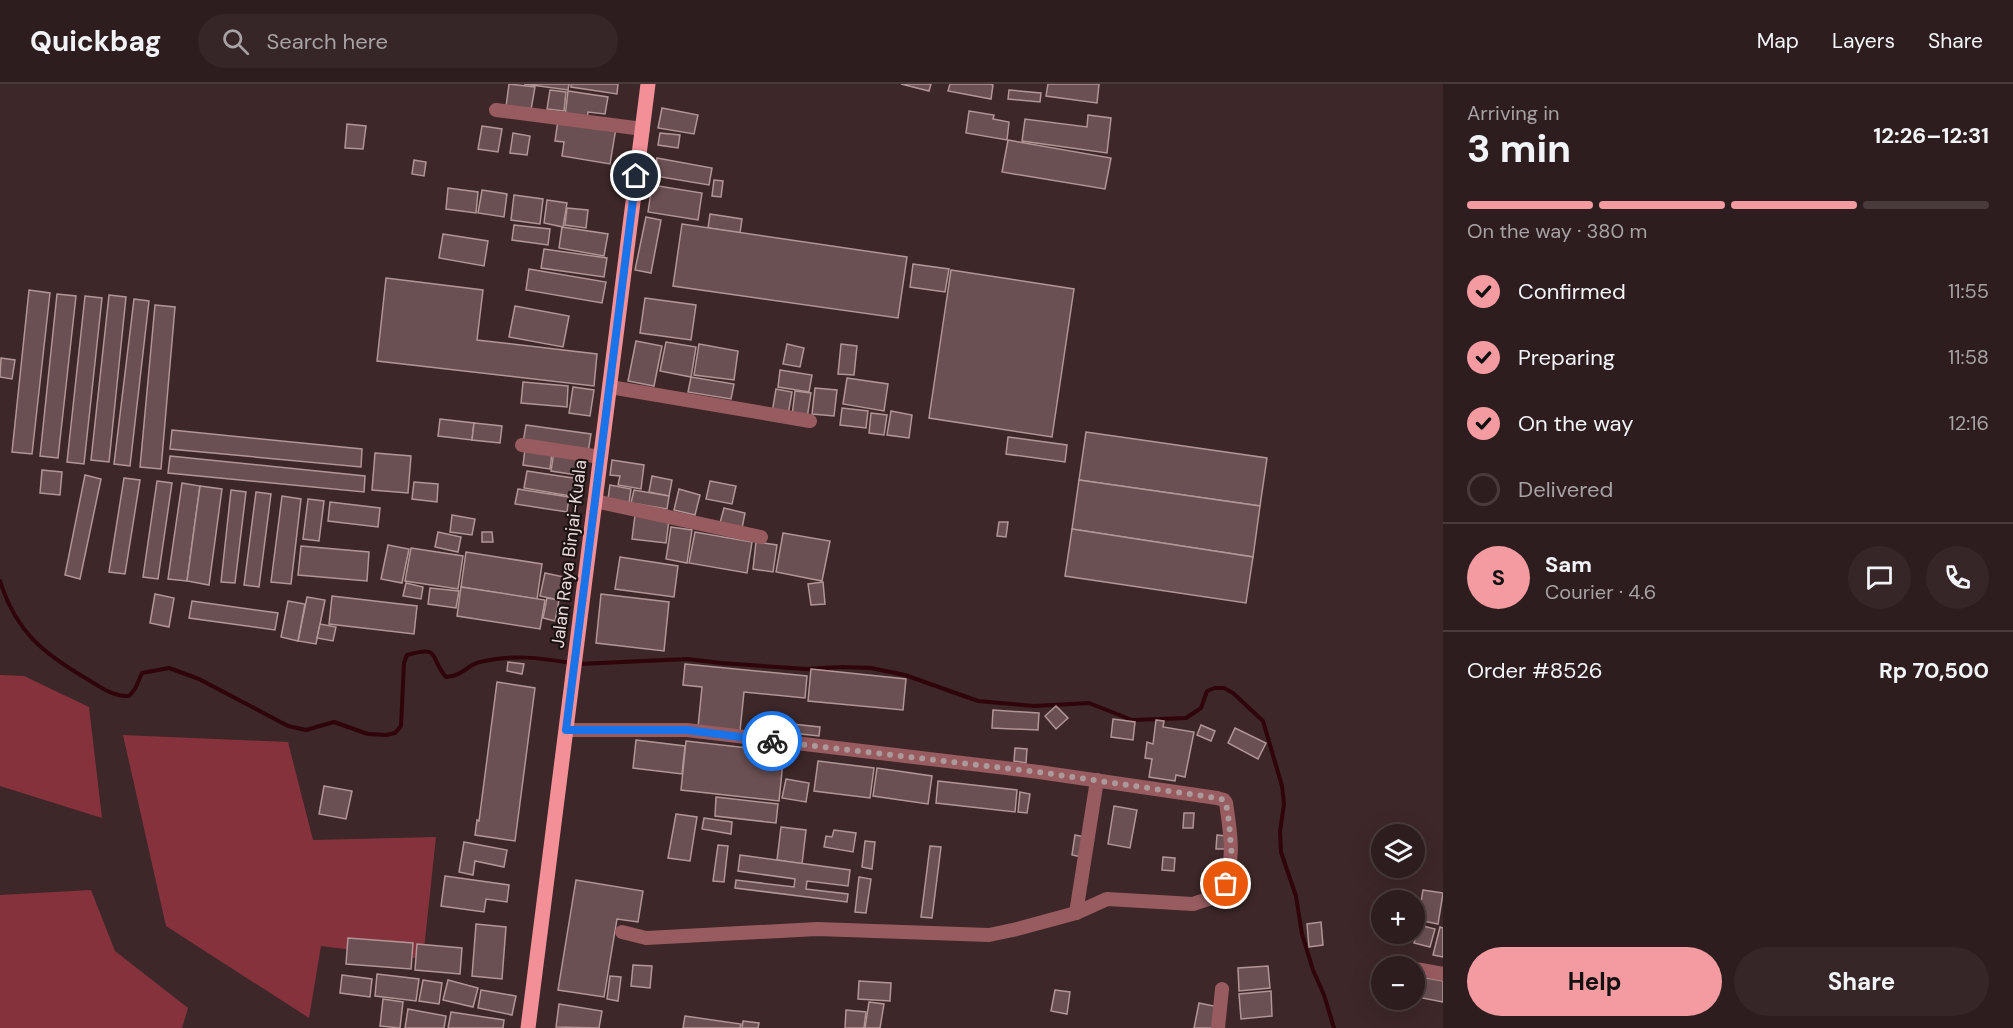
<!DOCTYPE html>
<meta charset="utf-8">
<style>
body{margin:0;font-family:"DM Sans",sans-serif;background:#362627;color:#f1f3f6;height:100vh;display:flex;flex-direction:column;font-size:22px;white-space:nowrap}
*{box-sizing:border-box;margin:0}
p{font-size:20px;color:#a7a2a4}
.icon{flex:none;width:33px;height:33px;fill:none;stroke:currentColor;stroke-width:2;stroke-linecap:round;stroke-linejoin:round}
.map{position:relative;flex:1;overflow:hidden}
.sheet{display:flex;flex-direction:column;background:#2e1d1e;width:570px}
.sheet>*{flex:none}
.controls{position:absolute;left:1371px;top:740px;display:grid;gap:12px}
.controls a{display:grid;place-items:center;width:54px;height:54px;border-radius:50%;background:#2e1d1e;box-shadow:0 6px 24px #0002,0 0 0 2px #493b3c;font-size:30px}
.pin{position:absolute;display:grid;place-items:center;width:51px;height:51px;color:#fff;margin:-26px;border:3px solid #fff;border-radius:50%;box-shadow:0 2px 6px #0007}
.courier{position:absolute;display:grid;place-items:center;width:60px;height:60px;margin:-30px;border:4px solid #1a73e8;border-radius:50%;background:#fff;color:#222;box-shadow:0 2px 8px #0007}
.head em{font-style:normal;font-weight:700}
.head div{display:flex;flex-direction:column-reverse}
.head{display:flex;align-items:center;justify-content:space-between;height:102px;padding:0 24px}
h1{font-size:39px;font-weight:700;line-height:45px}
.bar{display:grid;grid-template-columns:repeat(4,1fr);gap:9px 6px;align-content:center;height:72px;padding:0 24px}
.bar i{height:8px;border-radius:4px;background:#493b3c}
.bar .on{background:#f49aa1}
.bar p{grid-column:span 4}
.line{display:flex;align-items:center;gap:15px;padding:0 24px;border-top:2px solid #493b3c}
.line div{flex:1}
.round{display:grid;place-items:center;flex:none;width:63px;height:63px;border-radius:32px;background:#362627}
ol{padding:0 24px;list-style:none}
li{display:flex;align-items:center;gap:18px;height:66px}
li p{margin-inline-start:auto}
li .icon{padding:6px;border-radius:50%;background:#f49aa1;color:#111;stroke-width:4}
li:last-child{color:#a7a2a4}
li i{width:33px;height:33px;border:3px solid #493b3c;border-radius:50%}
.cta{display:flex;gap:12px;margin-top:auto;padding:12px 24px}
.cta a{flex:1;height:69px;border-radius:36px;background:#f49aa1;color:#111;font-size:24px;font-weight:700;line-height:69px;text-align:center}
.cta a+a{background:#362627;color:#f1f3f6}
header{display:flex;align-items:center;gap:36px;box-sizing:border-box;height:84px;padding:0 30px;background:#2e1d1e;border-bottom:2px solid #493b3c}
header strong{font-size:28px}
nav{display:flex;gap:33px;margin-inline-start:auto;font-size:21px}
.search{width:420px;height:54px;background:#362627;display:flex;align-items:center;gap:15px;box-sizing:border-box;padding:0 21px;border-radius:33px;color:#a7a2a4;font-size:22px}
main{display:flex;flex:1;min-height:0}
.map>svg:first-child{display:block}
.green{fill:#86323d}
.lines{fill:none;stroke-linecap:round;stroke-linejoin:round}
.stream{stroke:#2f040b;stroke-width:4}
.building{fill:#6a5052;stroke:#b29596;stroke-width:1.5}
.minor{stroke:#985b60;stroke-width:14}
.major{stroke:#f38f97;stroke-width:15}
.done{stroke:#ac9a9a;stroke-width:6;stroke-dasharray:0 10.8}
.route{stroke:#1a73e8;stroke-width:8}
.labels{text-anchor:middle;stroke-width:4.5;stroke-linejoin:round;paint-order:stroke}
.street-label{font-size:18px;fill:#e8d8d8;stroke:#1d1313}
</style>
<header>
<strong>Quickbag</strong>
<div class="search"><svg class="icon" aria-label="search" viewBox="0 0 24 24"><circle cx="10" cy="10" r="6"/><path d="M15 15l6 6"/></svg>Search here</div>
<nav><a>Map</a><a>Layers</a><a>Share</a></nav>
</header>
<main>
<div class="map">
<svg width="1443" height="944" viewBox="0 0 1443 944">
<rect width="100%" height="100%" fill="#3d2728"/>
<g class="green">
<path d="M0 591 24 592 89 623 102 734 0 702Z"/>
<path d="M123 651 288 658 313 756 436 753 423 875 321 862 309 934 166 842Z"/>
<path d="M91 806 115 867 188 924 182 944H0V811Z"/>
</g>
<g class="lines">
<g class="stream">
<path d="M0 497C16 548 43 569 87 595 100 603 114 613 129 612L135 605 142 589 169 584 199 595 288 642 306 646 334 638 368 650 386 651 395 649 401 642 404 579 407 571C441 561 429 573 446 593 463 592 467 581 480 578 511 570 541 574 571 579"/>
<path d="M579 580 687 575 721 579 806 585 842 583 871 584 905 591 978 617 1034 622 1089 619 1132 636 1186 634 1201 624 1207 607 1215 604H1224L1233 609 1263 637 1282 702 1284 720 1280 748 1281 768 1296 812 1302 850 1313 886 1324 911 1334 944"/>
</g>
</g>
<g class="building">
<path d="M509 0 535 3 531 26 506 23Z"/>
<path d="M524 0H569L568 6Z"/>
<path d="M571 0H618L617 10 571 3Z"/>
<path d="M901 0H931L929 7Z"/>
<path d="M950 0H990L993 1 991 15 948 7Z"/>
<path d="M1048 0H1099L1097 19 1046 12Z"/>
<path d="M550 6 566 8 564 27 547 25Z"/>
<path d="M1009 6 1041 9 1040 18 1008 15Z"/>
<path d="M568 7 608 13 605 30 588 28 587 36 565 33Z"/>
<path d="M662 24 698 31 694 50 658 44Z"/>
<path d="M969 27 994 31 993 35 1009 38 1007 56 966 49Z"/>
<path d="M1088 31 1111 34 1107 69 1022 57 1025 35 1087 43Z"/>
<path d="M558 36 616 44 610 80 562 72 564 58 555 57Z"/>
<path d="M347 40 366 42 363 65 345 64Z"/>
<path d="M482 42 502 45 498 68 478 65Z"/>
<path d="M513 49 530 52 527 71 510 69Z"/>
<path d="M660 49 680 51 678 64 658 61Z"/>
<path d="M1008 56 1111 74 1105 105 1002 88Z"/>
<path d="M657 74 712 84 709 101 655 92Z"/>
<path d="M414 76 426 78 424 92 412 90Z"/>
<path d="M714 96 723 97 721 113 712 112Z"/>
<path d="M652 101 702 109 698 136 648 128Z"/>
<path d="M448 104 478 108 476 129 446 125Z"/>
<path d="M482 106 507 110 504 133 478 129Z"/>
<path d="M514 111 543 115 540 140 511 136Z"/>
<path d="M547 116 567 119 563 143 544 139Z"/>
<path d="M567 124 588 126 586 144 565 141Z"/>
<path d="M710 130 742 135 740 149 708 144Z"/>
<path d="M646 133 661 136 651 189 635 186Z"/>
<path d="M682 140 907 173 898 234 673 202Z"/>
<path d="M514 141 550 145 548 161 512 156Z"/>
<path d="M562 143 608 150 604 172 559 164Z"/>
<path d="M443 150 488 157 484 182 439 174Z"/>
<path d="M544 165 607 174 604 193 541 184Z"/>
<path d="M913 180 949 185 945 208 910 203Z"/>
<path d="M529 185 606 198 602 219 526 206Z"/>
<path d="M951 186 1074 205 1052 353 929 334Z"/>
<path d="M386 194 483 206 477 256 597 270 594 302 377 277Z"/>
<path d="M29 206 50 209 32 370 12 368Z"/>
<path d="M57 210 76 212 58 374 40 372Z"/>
<path d="M109 211 126 213 109 378 91 376Z"/>
<path d="M85 212 102 214 84 380 67 378Z"/>
<path d="M645 214 696 221 691 256 640 249Z"/>
<path d="M134 215 149 217 130 382 114 380Z"/>
<path d="M155 221 175 223 161 385 140 383Z"/>
<path d="M515 222 569 232 563 263 509 253Z"/>
<path d="M636 257 662 262 654 302 628 297Z"/>
<path d="M666 258 696 263 691 293 660 287Z"/>
<path d="M699 260 738 267 734 296 694 291Z"/>
<path d="M787 260 804 264 800 283 783 280Z"/>
<path d="M841 260 857 262 854 291 838 290Z"/>
<path d="M1 274 15 276 12 295 0 293Z"/>
<path d="M780 286 812 291 809 308 778 303Z"/>
<path d="M691 293 734 300 731 315 688 308Z"/>
<path d="M847 294 888 300 884 327 843 320Z"/>
<path d="M523 298 568 302 567 323 521 319Z"/>
<path d="M573 303 594 306 590 332 569 329Z"/>
<path d="M815 304 837 306 834 332 812 330Z"/>
<path d="M776 305 792 308 788 331 772 329Z"/>
<path d="M795 307 811 309 807 334 792 332Z"/>
<path d="M842 324 868 327 866 344 840 341Z"/>
<path d="M891 327 912 331 909 354 887 351Z"/>
<path d="M871 329 887 331 884 351 869 349Z"/>
<path d="M440 335 474 339 472 356 438 352Z"/>
<path d="M474 339 502 342 500 359 472 356Z"/>
<path d="M526 341 591 350 588 368 523 359Z"/>
<path d="M172 346 362 365 361 383 170 365Z"/>
<path d="M1086 348 1267 374 1260 422 1079 396Z"/>
<path d="M1008 353 1067 361 1065 378 1006 370Z"/>
<path d="M525 365 552 369 550 385 523 381Z"/>
<path d="M554 368 586 373 583 392 551 387Z"/>
<path d="M375 369 411 372 408 409 372 406Z"/>
<path d="M170 372 365 392 364 408 168 389Z"/>
<path d="M612 376 644 381 641 405 618 401 620 392 610 391Z"/>
<path d="M42 386 62 388 60 411 40 409Z"/>
<path d="M527 387 579 395 576 413 524 404Z"/>
<path d="M85 391 101 395 80 495 65 491Z"/>
<path d="M652 392 672 396 669 412 649 408Z"/>
<path d="M124 394 140 396 125 490 109 488Z"/>
<path d="M1079 396 1260 422 1253 473 1072 445Z"/>
<path d="M157 397 172 399 158 495 143 493Z"/>
<path d="M710 397 736 402 732 420 706 415Z"/>
<path d="M414 398 438 400 437 418 412 415Z"/>
<path d="M182 399 200 402 187 497 168 495Z"/>
<path d="M610 401 631 405 629 419 608 415Z"/>
<path d="M200 402 222 405 209 501 187 497Z"/>
<path d="M518 405 569 413 567 428 515 420Z"/>
<path d="M679 405 700 411 695 431 674 426Z"/>
<path d="M231 406 246 408 235 499 221 498Z"/>
<path d="M634 406 669 412 667 425 631 419Z"/>
<path d="M256 408 271 410 259 503 244 501Z"/>
<path d="M282 412 301 415 291 500 271 498Z"/>
<path d="M308 415 324 417 319 457 303 455Z"/>
<path d="M330 418 380 424 378 443 328 437Z"/>
<path d="M724 424 745 429 742 444 720 439Z"/>
<path d="M452 431 475 435 472 451 450 448Z"/>
<path d="M635 431 669 436 666 459 632 455Z"/>
<path d="M999 438H1008L1006 453 997 452Z"/>
<path d="M671 443 692 446 687 479 666 475Z"/>
<path d="M1072 445 1253 473 1246 519 1065 492Z"/>
<path d="M438 448 461 453 458 468 435 463Z"/>
<path d="M482 448H492L493 458H482Z"/>
<path d="M695 448 752 458 747 489 689 479Z"/>
<path d="M783 449 830 457 822 497 776 488Z"/>
<path d="M756 458 777 461 773 488 753 485Z"/>
<path d="M388 461 409 465 402 499 381 495Z"/>
<path d="M301 462 369 468 367 497 298 491Z"/>
<path d="M411 464 463 472 458 505 405 497Z"/>
<path d="M466 468 542 480 537 515 461 503Z"/>
<path d="M620 473 678 482 674 513 615 505Z"/>
<path d="M545 489 564 493 559 516 540 512Z"/>
<path d="M823 498 825 520 811 521 808 500Z"/>
<path d="M406 499 423 503 421 515 403 512Z"/>
<path d="M461 503 545 516 540 545 457 532Z"/>
<path d="M430 504 459 507 456 524 428 520Z"/>
<path d="M155 510 174 514 169 543 150 539Z"/>
<path d="M601 510 669 518 664 567 596 559Z"/>
<path d="M332 512 417 522 414 550 329 540Z"/>
<path d="M307 513 325 516 316 560 298 557Z"/>
<path d="M547 514 559 516 555 537 543 534Z"/>
<path d="M192 517 278 529 275 546 189 534Z"/>
<path d="M288 517 305 520 298 557 281 553Z"/>
<path d="M320 540 336 543 333 557 317 554Z"/>
<path d="M508 578 524 580 522 590 507 587Z"/>
<path d="M685 580 807 592 805 614 744 608 740 647 698 643 702 603 683 601Z"/>
<path d="M811 585 906 595 903 626 808 617Z"/>
<path d="M497 598 535 604 515 757 475 751 477 736 479 737Z"/>
<path d="M1056 622 1068 634 1056 645 1045 632Z"/>
<path d="M993 626 1039 629 1038 646 992 644Z"/>
<path d="M1113 635 1135 638 1133 656 1111 653Z"/>
<path d="M1156 636 1164 637 1163 643 1194 648 1185 693 1176 691 1175 697 1149 693 1152 675 1145 674 1147 658 1153 660Z"/>
<path d="M792 640 820 643 819 652 791 649Z"/>
<path d="M1201 641 1215 647 1211 657 1197 651Z"/>
<path d="M1235 644 1266 659 1258 675 1228 659Z"/>
<path d="M636 656 685 662 682 690 633 684Z"/>
<path d="M686 657 784 668 779 717 681 706Z"/>
<path d="M1015 664 1027 665 1026 679 1014 677Z"/>
<path d="M818 677 874 684 870 714 814 707Z"/>
<path d="M877 684 932 692 928 720 873 712Z"/>
<path d="M786 695 809 699 806 718 782 714Z"/>
<path d="M938 697 1017 706 1015 728 936 719Z"/>
<path d="M324 702 352 707 346 735 319 730Z"/>
<path d="M1020 708 1030 710 1027 729 1018 728Z"/>
<path d="M716 713 778 720 776 739 715 732Z"/>
<path d="M1114 722 1137 726 1130 764 1108 760Z"/>
<path d="M1184 729H1194L1193 744H1183Z"/>
<path d="M676 730 697 733 690 777 668 774Z"/>
<path d="M704 734 732 738 731 750 702 745Z"/>
<path d="M781 743 806 746 802 780 777 776Z"/>
<path d="M834 746 856 749 853 768 824 763 826 752 832 753Z"/>
<path d="M1075 751 1085 753 1082 773 1072 771Z"/>
<path d="M1217 751 1227 752V765H1216Z"/>
<path d="M865 757 875 758 872 785 862 783Z"/>
<path d="M464 758 507 766 504 783 475 777 473 791 459 788Z"/>
<path d="M718 761 728 762 724 798 713 797Z"/>
<path d="M930 762 941 763 932 834 921 833Z"/>
<path d="M740 771 850 786 848 802 807 797 806 805 848 810 847 818 735 804 736 796 794 803 795 795 738 787Z"/>
<path d="M1163 773 1175 774 1174 787 1162 786Z"/>
<path d="M445 792 509 801 507 818 486 815 484 828 441 822Z"/>
<path d="M859 793 871 795 866 829 855 828Z"/>
<path d="M576 796 643 807 638 838 617 835 604 913 558 906Z"/>
<path d="M1423 806 1443 809 1438 840 1418 836Z"/>
<path d="M1321 838 1323 861 1309 863 1307 840Z"/>
<path d="M476 840 506 843 502 895 472 892Z"/>
<path d="M1419 841 1435 845 1430 863 1414 859Z"/>
<path d="M1440 843 1443 844V873L1433 871Z"/>
<path d="M348 854 413 859 411 885 346 880Z"/>
<path d="M417 860 462 864 460 890 415 886Z"/>
<path d="M633 881 652 882 650 904 631 902Z"/>
<path d="M1268 882 1270 904 1239 907 1238 884Z"/>
<path d="M377 890 419 895 416 917 375 912Z"/>
<path d="M342 891 372 895 370 913 340 909Z"/>
<path d="M610 892 621 893 618 917 607 915Z"/>
<path d="M1421 893 1443 897V918L1417 913Z"/>
<path d="M423 896 442 899 439 920 419 917Z"/>
<path d="M448 896 478 904 473 923 443 916Z"/>
<path d="M859 897 891 899 890 917 858 915Z"/>
<path d="M481 906 516 912 512 931 478 924Z"/>
<path d="M1055 906 1070 908 1067 930 1051 927Z"/>
<path d="M1271 907 1272 932 1241 935 1239 910Z"/>
<path d="M383 915 403 918 400 944 380 942Z"/>
<path d="M869 918 884 920 880 944H865Z"/>
<path d="M1199 919 1219 923 1215 944H1194Z"/>
<path d="M559 920 602 927 599 944 556 943Z"/>
<path d="M408 925 446 932 444 944H405Z"/>
<path d="M846 926 866 928 864 944H845Z"/>
<path d="M451 928 504 936 503 944H448Z"/>
<path d="M685 932 741 940 740 944H683Z"/>
<path d="M743 937 759 939 758 944H742Z"/>
</g>
<g class="lines">
<g class="minor">
<path d="M496 26 643 45"/>
<path d="M610 303 810 337"/>
<path d="M522 361 601 373"/>
<path d="M595 417 761 453"/>
<path d="M566 646H687L1039 688 1217 714 1224 716 1226 719C1231 752 1236 780 1220 811L1193 820 1107 815 1076 829 1017 845 989 851 817 845 646 854 622 848"/>
<path d="M1076 829 1097 696"/>
<path d="M1417 885 1443 890"/>
<path d="M1218 944 1222 905"/>
</g>
<path class="major" d="M528 944 648 0"/>
</g>
<g class="lines">
<path class="done" d="M772 657 1038 688 1217 714 1224 716 1226 719 1229 738 1232 775 1226 800"/>
<path class="route" d="M636 92 566 646H687L772 657"/>
</g>
<g class="labels">
<g class="street-label">
<text transform="translate(569 470) rotate(-83)" y="6">Jalan Raya Binjai-Kuala</text>
</g>
</g>
</svg>
<div class="controls">
<a><svg class="icon" aria-label="layers" viewBox="0 0 24 24"><path d="M12 4l9 5-9 5-9-5zM3 14l9 5 9-5"/></svg></a>
<a>+</a>
<a>−</a>
</div>
<div class="pin" style="left:1226px;top:800px;background:#ea580c"><svg class="icon" aria-label="bag" viewBox="0 0 24 24"><path d="M5 8h14l-1 12H6zM9 8a3 3 0 0 1 6 0"/></svg></div>
<div class="pin" style="left:636px;top:92px;background:#1f2937"><svg class="icon" aria-label="home" viewBox="0 0 24 24"><path d="M3 11l9-7 9 7M6 9v11h12V9"/></svg></div>
<div class="courier" style="left:772px;top:657px"><svg class="icon" aria-label="bike" viewBox="0 0 24 24"><circle cx="6" cy="16" r="4"/><circle cx="18" cy="16" r="4"/><path d="M6 16l4-8h5l3 8M10 8l3 8H6M13 5h3"/></svg></div>
</div>
<section class="sheet">
<div class="head"><div><h1>3 min</h1><p>Arriving in</p></div><em>12:26–12:31</em></div>
<div class="bar"><i class="on"></i><i class="on"></i><i class="on"></i><i></i><p>On the way · 380 m</p></div>
<ol>
<li><svg class="icon" aria-label="check" viewBox="0 0 24 24"><path d="M5 12l5 5 9-10"/></svg>Confirmed<p>11:55</p></li>
<li><svg class="icon" aria-label="check" viewBox="0 0 24 24"><path d="M5 12l5 5 9-10"/></svg>Preparing<p>11:58</p></li>
<li><svg class="icon" aria-label="check" viewBox="0 0 24 24"><path d="M5 12l5 5 9-10"/></svg>On the way<p>12:16</p></li>
<li><i></i>Delivered</li>
</ol>
<div class="line" style="height:108px"><b class="round" style="background:#f49aa1;color:#111">S</b><div><b>Sam</b><p>Courier · 4.6</p></div><a class="round"><svg class="icon" aria-label="chat" viewBox="0 0 24 24"><path d="M4 5h16v11H9l-5 4z"/></svg></a><a class="round"><svg class="icon" aria-label="phone" viewBox="0 0 24 24"><path d="M5 4h4l2 5-3 2q2 4 5 5l2-3 5 2v4C11 20 4 13 5 4z"/></svg></a></div>
<div class="line" style="height:78px"><div>Order #8526</div><b>Rp 70,500</b></div>
<div class="cta"><a>Help</a><a>Share</a></div>
</section>
</main>
